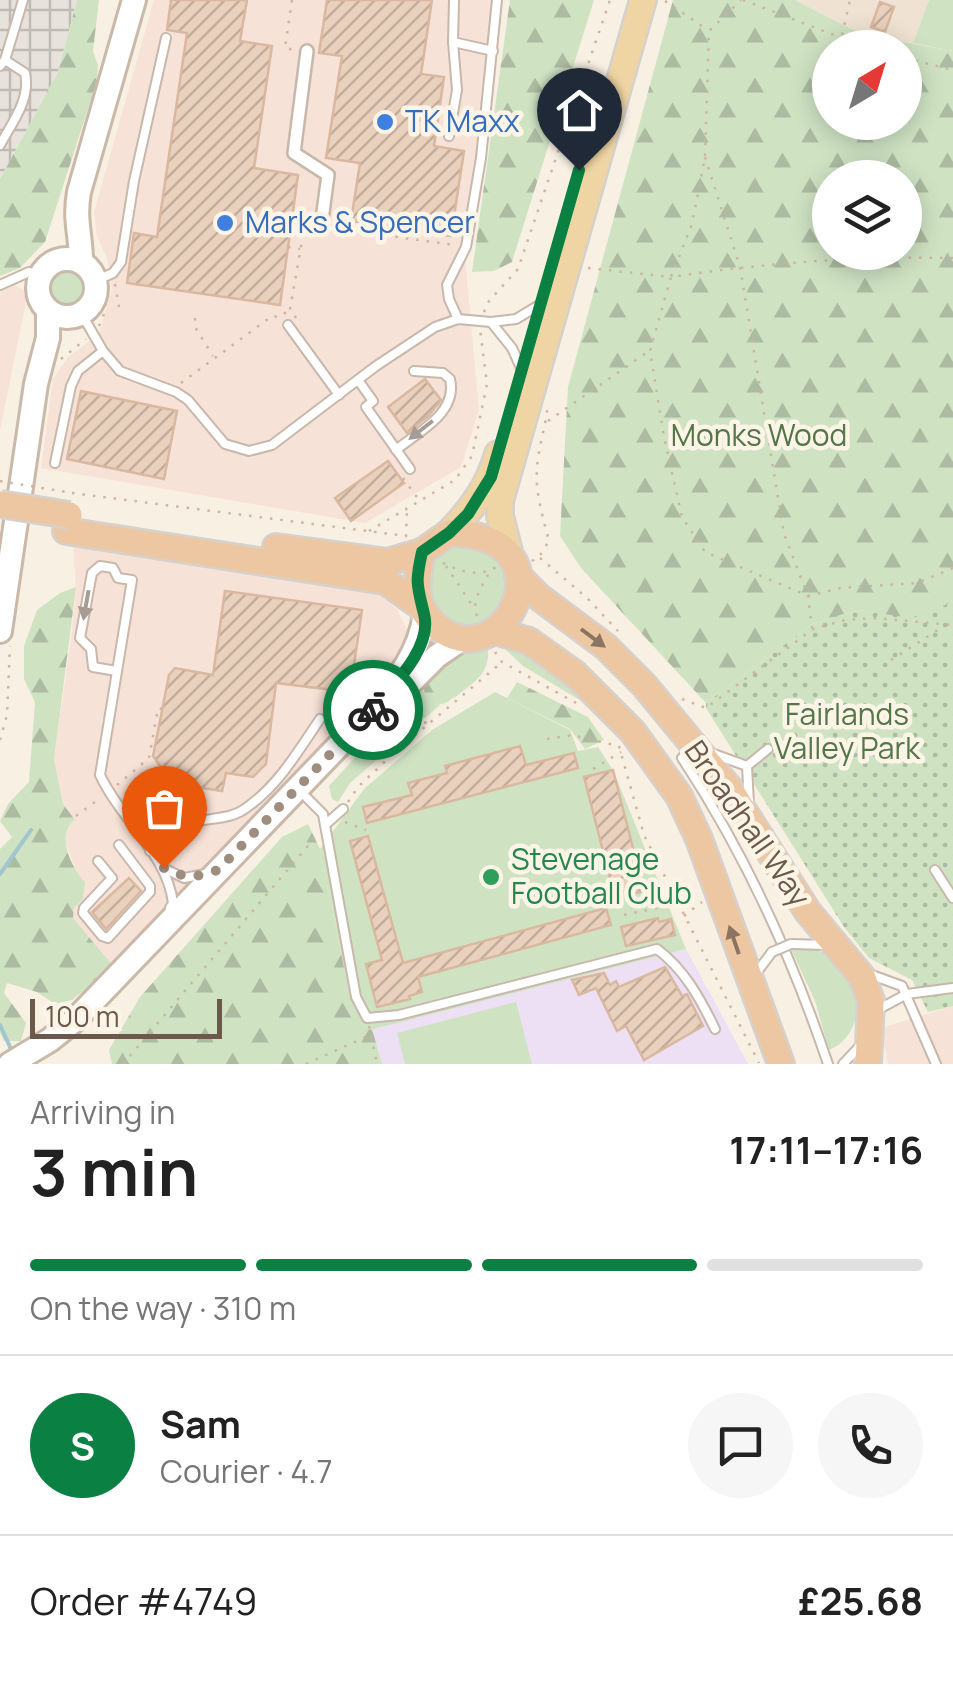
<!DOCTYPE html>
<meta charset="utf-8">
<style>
body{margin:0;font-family:Manrope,sans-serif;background:#f6f6f6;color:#222;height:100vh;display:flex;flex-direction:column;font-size:38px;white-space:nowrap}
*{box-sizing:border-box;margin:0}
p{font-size:32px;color:#767676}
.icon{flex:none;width:55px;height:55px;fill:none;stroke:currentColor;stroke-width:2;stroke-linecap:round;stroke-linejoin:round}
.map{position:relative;height:1064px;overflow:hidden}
.details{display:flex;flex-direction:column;background:#fff;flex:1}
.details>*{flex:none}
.needle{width:65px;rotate:38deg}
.tools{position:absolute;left:812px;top:30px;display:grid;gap:20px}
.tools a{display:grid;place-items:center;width:110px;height:110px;border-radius:50%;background:#fff;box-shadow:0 5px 25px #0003;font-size:50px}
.scale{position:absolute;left:30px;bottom:25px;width:192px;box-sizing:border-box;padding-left:10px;border:5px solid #6c594c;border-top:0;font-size:28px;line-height:35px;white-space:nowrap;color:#6c594c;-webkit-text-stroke:8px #fcf5e7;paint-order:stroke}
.pin{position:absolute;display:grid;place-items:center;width:85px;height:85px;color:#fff;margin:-102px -42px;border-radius:50% 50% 50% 0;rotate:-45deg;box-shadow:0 0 10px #0007}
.pin .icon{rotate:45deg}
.courier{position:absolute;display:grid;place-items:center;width:100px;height:100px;margin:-50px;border:8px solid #0b8043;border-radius:50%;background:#fff;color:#222;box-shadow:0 2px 12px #0007}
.headline em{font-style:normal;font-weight:700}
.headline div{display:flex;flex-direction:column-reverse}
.headline{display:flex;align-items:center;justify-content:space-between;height:170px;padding:0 30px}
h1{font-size:65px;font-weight:700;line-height:75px}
.bar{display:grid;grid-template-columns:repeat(4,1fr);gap:15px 10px;align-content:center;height:120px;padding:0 30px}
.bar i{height:12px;border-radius:8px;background:#e0e0e0}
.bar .current{background:#0b8043}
.bar p{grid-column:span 4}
.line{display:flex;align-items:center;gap:25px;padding:0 30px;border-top:2px solid #e0e0e0}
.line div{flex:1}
.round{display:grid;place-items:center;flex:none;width:105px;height:105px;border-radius:52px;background:#f6f6f6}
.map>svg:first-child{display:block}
.residential{fill:#efe2d2}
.commercial{fill:#f7e2d7}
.industrial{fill:url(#industrial-grid)}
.education{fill:#eddff4}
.green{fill:#cfe3c3}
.forest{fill:url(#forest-firs);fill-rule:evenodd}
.park{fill:url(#park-dots)}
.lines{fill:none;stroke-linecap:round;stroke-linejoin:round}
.stream{stroke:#a1c6cf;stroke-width:4}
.building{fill:url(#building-hatch);stroke:#dab8a0;stroke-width:2.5}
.service-casing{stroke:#c7b8ab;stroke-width:12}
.pedestrian-casing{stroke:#c7b8ab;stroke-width:16}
.secondary-casing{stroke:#cab9a9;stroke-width:28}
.primary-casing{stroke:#d6d1cd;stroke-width:30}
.trunk-casing{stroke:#d6d1cd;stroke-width:30}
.path{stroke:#ceb4a1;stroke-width:2.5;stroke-dasharray:2.5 8;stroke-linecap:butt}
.service{stroke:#fff;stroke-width:8}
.pedestrian{stroke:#fff;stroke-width:11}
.secondary{stroke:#fff;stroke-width:22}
.primary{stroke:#efd5a3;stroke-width:25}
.trunk{stroke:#edc6a2;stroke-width:25}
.service-bridge-casing{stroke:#c7b8ab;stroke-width:12;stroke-linecap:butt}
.trunk-bridge-casing{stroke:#d6d1cd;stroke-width:30;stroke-linecap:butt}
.path-bridge{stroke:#ceb4a1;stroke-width:2.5;stroke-dasharray:2.5 8;stroke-linecap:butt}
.service-bridge{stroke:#fff;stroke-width:8}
.trunk-bridge{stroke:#edc6a2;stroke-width:25}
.oneway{fill:#a79b94}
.oneway2{fill:#8c7462}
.done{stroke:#9d8e80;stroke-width:10;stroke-dasharray:0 18}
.route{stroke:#0b8043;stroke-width:12}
.shop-dot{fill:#3f7fe0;stroke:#fcf5e7;stroke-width:4}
.leisure-dot{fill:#2e9e5b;stroke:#fcf5e7;stroke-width:4}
.labels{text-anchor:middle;stroke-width:9;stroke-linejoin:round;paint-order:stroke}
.shop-label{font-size:30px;fill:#366cbe;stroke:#fcf5e7;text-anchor:start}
.park-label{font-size:30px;fill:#547649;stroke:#fcf5e7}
.street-label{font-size:30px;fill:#6c594c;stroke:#fcf5e7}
.leisure-label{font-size:30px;fill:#27864d;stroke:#fcf5e7;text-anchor:start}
</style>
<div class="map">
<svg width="953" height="1064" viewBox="0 0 953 1064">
<defs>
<pattern id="industrial-grid" width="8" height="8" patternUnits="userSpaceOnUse" patternTransform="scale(2.5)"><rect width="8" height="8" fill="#e8e2dd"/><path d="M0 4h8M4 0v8" fill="none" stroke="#c0bab5"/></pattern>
<pattern id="forest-firs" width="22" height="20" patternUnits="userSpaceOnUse" patternTransform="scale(2.5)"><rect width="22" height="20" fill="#cfe3c3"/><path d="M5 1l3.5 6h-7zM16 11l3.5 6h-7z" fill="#acbba1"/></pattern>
<pattern id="park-dots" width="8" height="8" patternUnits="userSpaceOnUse" patternTransform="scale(2.5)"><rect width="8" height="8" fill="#cfe3c3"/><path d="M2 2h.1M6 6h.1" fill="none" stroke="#acbba1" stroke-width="1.8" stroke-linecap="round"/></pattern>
<pattern id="building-hatch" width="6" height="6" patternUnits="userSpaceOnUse" patternTransform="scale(2.5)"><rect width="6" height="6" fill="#ead1bd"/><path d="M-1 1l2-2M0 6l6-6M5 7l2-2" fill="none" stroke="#c2ad9c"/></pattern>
</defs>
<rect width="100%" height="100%" fill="#f8f0e2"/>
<path class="residential" d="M795 0H929L913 43 861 34Z"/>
<g class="commercial">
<path d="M154 0H498L465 258 479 410 461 467 365 523 41 468 53 379 68 357 99 334 112 290 107 258 97 236 94 212Z"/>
<path d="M14 285 28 292 0 430V292Z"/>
<path d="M73 542 375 592 397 609 407 630V640L399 657 317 754 114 967 72 918 78 875 63 836 66 826 74 820 63 804 54 759 72 631 76 587Z"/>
<path d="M953 1006V1064H888L881 1028Z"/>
</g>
<path class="industrial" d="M0 0H77L58 72 0 179Z"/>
<path class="education" d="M686 949 748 1064H382L372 1029Z"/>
<g class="green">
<path d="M929 0H953V51L913 43Z"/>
<circle cx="69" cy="287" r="19"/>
<path d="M456 544 497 554 511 586 489 623 463 629 431 610C425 572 422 566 456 544Z"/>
<path d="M471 650H488C490 675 471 684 453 699L455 690 427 697 440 705 425 718 394 710C419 678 432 663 471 650Z"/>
<path d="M495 692 570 730 578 751 598 747 613 770 686 949 366 1031 349 992 320 849 364 789 432 730Z"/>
<path d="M394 715 419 723 350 783 338 802 332 799 329 786Z"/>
<path d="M807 947C823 951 838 958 848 972 867 996 858 1039 829 1050L815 1001 791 949Z"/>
<path d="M516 1002 532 1064H405L397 1033Z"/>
</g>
<g class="forest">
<path d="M77 0H99L93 51 98 65 97 81 45 242 20 268 0 276V179L58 72Z"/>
<path d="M510 0H594L512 262 494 271 472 272Z"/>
<path d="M673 0H795L861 34 953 51V602L911 619 857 610 814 623 706 703 581 568 560 536 568 387ZM830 48H905V122H830ZM830 178H905V252H830Z"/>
<path d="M76 587 54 759 63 804 75 820C55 834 71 867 85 882L83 899 74 908 73 918 114 967 72 1000 55 1004 37 992 7 983 4 993 26 1023 21 1041H4L0 1033V849L12 837 0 821 8 804 29 782 35 702 24 679V646L37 610 60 593Z"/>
<path d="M515 644 583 691 578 699 523 666 505 649Z"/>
<circle cx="440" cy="688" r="16"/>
<path d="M517 682 588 717 604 740 585 749 570 729 507 698Z"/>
<path d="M308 824 320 849 349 992 366 1030 372 1029 382 1064H112L109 1050 140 997 282 837Z"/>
</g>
<path class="park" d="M953 602V1006L928 1012 912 980 869 958 844 927 706 708V703L814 623 857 610 911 618Z"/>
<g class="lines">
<g class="stream">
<path d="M0 874 31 830"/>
<path d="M0 1025 11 1049"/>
</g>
</g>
<g class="building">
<path d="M171 0H247L240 41 272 46 254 168 298 175 280 305 127 283 134 233 157 237 187 33 167 30Z"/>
<path d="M327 0H432L421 74 444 77 434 146 464 151 451 236 351 221 360 163 326 158 342 56 319 53Z"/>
<path d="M880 2 894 7 885 32 871 27Z"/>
<path d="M425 379 441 400 429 415 407 433 388 407Z"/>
<path d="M81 391 177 411 164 479 67 459Z"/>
<path d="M388 461 404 483 351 521 335 498Z"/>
<path d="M225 591 362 610 350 692 276 683 266 764 253 777 226 773 222 791 157 781 160 766 153 756 169 675 175 668 213 675Z"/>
<path d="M520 746 526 765 574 753 578 768 367 823 363 807 412 795 408 783 447 773 445 766Z"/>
<path d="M613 770 644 891 615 898 584 777Z"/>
<path d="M368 836 403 963 606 908 611 925 418 977 422 992 409 996 410 999 377 1007 366 964 382 960 350 841Z"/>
<path d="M129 878 141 891 106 929 92 912Z"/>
<path d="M658 918 659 922 671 919 675 935 626 946 621 927Z"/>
<path d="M665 967 682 996 687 994 703 1026 644 1060 626 1026 617 1031 596 988 579 995 572 980 604 973 610 985 616 981 619 987Z"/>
</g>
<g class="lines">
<g class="service-casing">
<g id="service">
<path d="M453 42 493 51"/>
<path d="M0 66 5 60 23 0"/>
<path d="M449 136 457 90 453 42 454 0"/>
<path d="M0 145C12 123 31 99 25 73L5 60"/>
<path d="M95 281 113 273 121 262 134 181 166 38"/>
<path d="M0 285 29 272 41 274"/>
<path d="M81 313 103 351 120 371 176 392 188 400 225 444 249 451 272 445 376 366 435 327 458 319 491 322 516 319 541 304"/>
<path d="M458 319 449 299 447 285 466 247 481 158 497 0"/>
<path d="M491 322 512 348 522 370"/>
<path d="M288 325 339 395"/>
<path d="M358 380 373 401 366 407 410 469"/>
<path d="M396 450C419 431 458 413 450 379L443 373 414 371"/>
<path d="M55 463 71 386 78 371 103 351"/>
<path d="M117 671 93 667 91 649 80 638 92 573 100 566 113 568 118 578 132 580 100 775C121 820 167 854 173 903L170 908"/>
<path d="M690 750 682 758C744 852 792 957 828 1064"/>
<path d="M711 753 747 766 749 804"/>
<path d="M747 766 768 749"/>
<path d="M307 798 323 814 356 997 367 1018 399 1015 657 949C684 969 700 998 715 1029"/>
<path d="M325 825 343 809"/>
<path d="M150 851C161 841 173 829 187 824 206 817 229 821 246 808 278 786 299 750 320 719"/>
<path d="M98 861 112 878 84 908 83 913 102 936 108 938 150 892V886L119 845"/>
<path d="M163 868 184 878 206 874"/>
<path d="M935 870 953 898"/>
<path d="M791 944 826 945"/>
<path d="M869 974 902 986 936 1064"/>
<path d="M754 976 772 952"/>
<path d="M877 1010 907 994 953 988"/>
<path d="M843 1064 860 1046"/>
</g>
</g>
<g class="pedestrian-casing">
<path id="pedestrian" d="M307 51 294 153 328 175 321 227"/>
</g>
<g class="secondary-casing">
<g id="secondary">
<circle cx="67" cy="288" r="29"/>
<path d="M81 262C81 234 74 221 79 192L134 0"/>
<path d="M0 631 36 384 48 338V311"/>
<path d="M410 683 437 656 462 639"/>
<path d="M10 1064 50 1040 75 1020 370 713C396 681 418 657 425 615"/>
</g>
</g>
<g class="primary-casing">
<g id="primary">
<path d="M449 533C472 509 489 486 498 454"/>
<path d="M509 552 500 516V501L643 0"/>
</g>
</g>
<g class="trunk-casing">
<g id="trunk">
<path d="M66 531 385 581 419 605"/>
<path d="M449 533C579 535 501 686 434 624 412 603 416 580 422 552Z"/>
<path d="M276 547 388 562 422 552"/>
<path d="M518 576 539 597 606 647 644 685 729 788 808 912 863 978 871 1001 868 1064"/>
<path d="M495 631 529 641 575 674 633 732 679 796 699 839 781 1064"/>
</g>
</g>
<g class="path">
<path d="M292 0 285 48 295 50"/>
<path d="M743 0 868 48"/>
<path d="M665 1 708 30"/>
<path d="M842 35 850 0"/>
<path d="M905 58 953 70"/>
<path d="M705 157 740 267 784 534 808 596 812 628"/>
<path d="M333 228 454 245"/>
<path d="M288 247 300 249"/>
<path d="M953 258C859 256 764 263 671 277L650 351 664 437 682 517 705 552 808 596 841 588 917 583 953 568"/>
<path d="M588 268 671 277 692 224 705 157 709 31 741 0"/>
<path d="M115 284 119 307"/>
<path d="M484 312 489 301 518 269 610 0"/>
<path d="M195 318V327L213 356"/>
<path d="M296 318 290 309 305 224 310 225"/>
<path d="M99 326 103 318 108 286"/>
<path d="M61 359 86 339"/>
<path d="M181 383 272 316 279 317 289 310"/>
<path d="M548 421 649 351"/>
<path d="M403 478 419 500"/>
<path d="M72 493 406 536 407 510"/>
<path d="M369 531 455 480 472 456 487 384 480 329"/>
<path d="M540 558 587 598 618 631"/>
<path d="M532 561 539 557 549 541C543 517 535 493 537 469 538 447 546 426 548 404"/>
<path d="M443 563C459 571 479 578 496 567"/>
<path d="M446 566 472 605"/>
<path d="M477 616C471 601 482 586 489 573"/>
<path d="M495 652 502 662 576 703"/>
<path d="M891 660 944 626"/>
<path d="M682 699 706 708 813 629 845 620 876 618 953 625"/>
<path d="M394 713 430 724"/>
<path d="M547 739 572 735 618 746"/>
<path d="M0 740 7 715 10 646"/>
<path d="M619 746 644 835 759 1063"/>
<path d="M593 769 621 752"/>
<path d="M117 785 149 758 158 708 162 709"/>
<path d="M348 802 358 787 394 753 501 663"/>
<path d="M76 816 99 799"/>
<path d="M345 822 366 830"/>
<path d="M624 915 676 904"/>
<path d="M684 916 702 902"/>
<path d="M369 1026 377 1064"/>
<path d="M123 1064 318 834"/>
<path d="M306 1064 370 1035"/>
</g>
<use href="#service" class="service"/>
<use href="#pedestrian" class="pedestrian"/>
<use href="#secondary" class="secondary"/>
<use href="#primary" class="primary"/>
<use href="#trunk" class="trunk"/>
<g class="service-bridge-casing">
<path id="service-bridge" d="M772 952 791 944"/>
</g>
<g class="trunk-bridge-casing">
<path id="trunk-bridge" d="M0 504 69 515"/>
</g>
<path class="path-bridge" d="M0 481 72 493"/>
<use href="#service-bridge" class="service-bridge"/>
<use href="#trunk-bridge" class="trunk-bridge"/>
</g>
<defs><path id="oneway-solid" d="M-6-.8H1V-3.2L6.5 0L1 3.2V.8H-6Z" transform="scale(2.5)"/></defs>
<g class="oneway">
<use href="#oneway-solid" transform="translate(421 430) rotate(142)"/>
<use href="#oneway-solid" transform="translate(86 605) rotate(100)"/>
</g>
<g class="oneway2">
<use href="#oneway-solid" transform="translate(593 638) rotate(37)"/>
<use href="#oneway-solid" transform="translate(734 940) rotate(-109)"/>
</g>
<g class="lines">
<path class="done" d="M164 868C185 879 196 878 218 870L373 710"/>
<path class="route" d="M373 710C392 686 433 648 424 614 417 585 415 583 422 552L449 533 468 514 491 477 579 170"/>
</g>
<g class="shop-dot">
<circle cx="385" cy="122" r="10"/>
<circle cx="225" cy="223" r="10"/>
</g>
<circle class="leisure-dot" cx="491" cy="877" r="10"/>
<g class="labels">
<g class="shop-label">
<text x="405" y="132">TK Maxx</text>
<text x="245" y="233">Marks &amp; Spencer</text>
</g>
<g class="park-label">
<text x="759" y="446">Monks Wood</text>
<text x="847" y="725">Fairlands<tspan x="847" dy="34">Valley Park</tspan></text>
</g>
<g class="street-label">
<text transform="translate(747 824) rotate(55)" y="10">Broadhall Way</text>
</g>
<g class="leisure-label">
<text x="511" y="870">Stevenage<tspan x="511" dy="34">Football Club</tspan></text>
</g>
</g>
</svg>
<div class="tools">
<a><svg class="needle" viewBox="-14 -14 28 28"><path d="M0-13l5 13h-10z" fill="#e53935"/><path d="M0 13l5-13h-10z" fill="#767676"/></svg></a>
<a><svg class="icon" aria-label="layers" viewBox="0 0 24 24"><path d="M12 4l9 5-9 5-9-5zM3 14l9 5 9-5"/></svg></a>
</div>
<div class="scale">100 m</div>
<div class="pin" style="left:164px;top:868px;background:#ea580c"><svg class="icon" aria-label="bag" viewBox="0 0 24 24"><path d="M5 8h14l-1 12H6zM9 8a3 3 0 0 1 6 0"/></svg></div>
<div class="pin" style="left:579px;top:170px;background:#1f2937"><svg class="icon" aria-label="home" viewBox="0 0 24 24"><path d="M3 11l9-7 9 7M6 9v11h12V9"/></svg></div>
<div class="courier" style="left:373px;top:710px"><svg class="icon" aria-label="bike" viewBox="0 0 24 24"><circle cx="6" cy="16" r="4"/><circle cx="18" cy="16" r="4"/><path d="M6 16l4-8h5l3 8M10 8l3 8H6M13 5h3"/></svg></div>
</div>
<section class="details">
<div class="headline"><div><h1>3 min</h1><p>Arriving in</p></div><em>17:11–17:16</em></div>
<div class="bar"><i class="current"></i><i class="current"></i><i class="current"></i><i></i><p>On the way · 310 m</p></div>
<div class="line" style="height:180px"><b class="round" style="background:#0b8043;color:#fff">S</b><div><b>Sam</b><p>Courier · 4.7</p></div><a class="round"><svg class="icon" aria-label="chat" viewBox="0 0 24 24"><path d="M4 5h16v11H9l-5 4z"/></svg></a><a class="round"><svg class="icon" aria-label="phone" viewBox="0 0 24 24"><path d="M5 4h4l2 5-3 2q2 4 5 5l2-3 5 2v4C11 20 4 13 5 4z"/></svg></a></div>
<div class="line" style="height:130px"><div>Order #4749</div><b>£25.68</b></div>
</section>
